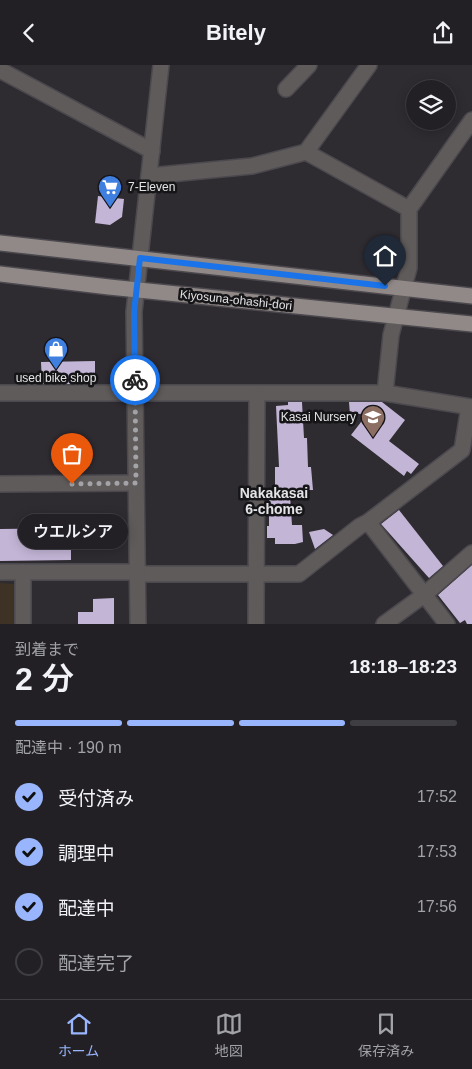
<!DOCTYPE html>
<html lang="ja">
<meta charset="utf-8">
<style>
body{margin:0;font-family:Helvetica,"Noto Sans JP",sans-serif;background:#2e2d32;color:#f1f3f6;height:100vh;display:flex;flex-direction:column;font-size:19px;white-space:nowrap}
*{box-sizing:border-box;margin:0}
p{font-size:16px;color:#a2a3a7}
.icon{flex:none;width:28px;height:28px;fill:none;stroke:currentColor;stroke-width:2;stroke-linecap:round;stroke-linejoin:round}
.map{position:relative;height:559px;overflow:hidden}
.drawer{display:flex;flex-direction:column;background:#222025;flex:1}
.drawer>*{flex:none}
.tools{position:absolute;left:406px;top:15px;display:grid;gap:10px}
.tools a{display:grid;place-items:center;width:50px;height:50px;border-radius:50%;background:#222025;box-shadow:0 2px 12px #0003,0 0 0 1px #3f3e42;font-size:25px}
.pin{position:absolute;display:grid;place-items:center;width:42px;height:42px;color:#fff;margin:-51px -21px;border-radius:50% 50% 50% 0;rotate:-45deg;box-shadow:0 0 5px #0007}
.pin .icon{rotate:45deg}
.courier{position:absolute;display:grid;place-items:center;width:50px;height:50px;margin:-25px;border:4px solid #1a73e8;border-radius:50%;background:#fff;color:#222;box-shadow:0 1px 6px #0007}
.bubble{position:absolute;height:35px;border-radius:18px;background:#222025;box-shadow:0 2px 12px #0003,0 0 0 1px #3f3e42;font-size:16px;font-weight:600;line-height:35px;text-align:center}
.head em{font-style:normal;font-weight:600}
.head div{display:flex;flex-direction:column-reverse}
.head{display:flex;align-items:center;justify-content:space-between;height:85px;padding:0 15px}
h1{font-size:32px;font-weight:600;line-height:38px}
.bar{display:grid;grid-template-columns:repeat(4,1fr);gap:8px 5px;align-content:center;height:60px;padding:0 15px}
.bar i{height:6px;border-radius:4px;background:#3f3e42}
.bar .selected{background:#98b5fd}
.bar p{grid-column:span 4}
ol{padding:0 15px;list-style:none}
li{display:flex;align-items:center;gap:15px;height:55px}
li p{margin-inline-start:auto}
li .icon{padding:5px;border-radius:50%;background:#98b5fd;color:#111;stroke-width:4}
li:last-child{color:#a2a3a7}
li i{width:28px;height:28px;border:2px solid #3f3e42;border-radius:50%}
header{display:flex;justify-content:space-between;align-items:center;height:65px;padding:0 15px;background:#222025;font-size:22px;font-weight:600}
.menu{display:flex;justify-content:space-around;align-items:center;height:70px;border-top:1px solid #3f3e42;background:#222025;font-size:14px;color:#a2a3a7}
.menu a{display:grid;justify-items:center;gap:2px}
.menu .selected{color:#98b5fd}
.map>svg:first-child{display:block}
.education{fill:#3d3223}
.building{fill:#c3b5d6}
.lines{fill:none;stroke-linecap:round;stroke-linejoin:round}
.minor-casing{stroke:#4b484e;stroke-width:18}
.major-casing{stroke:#4b484e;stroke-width:18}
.minor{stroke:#5f5b5a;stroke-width:15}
.major{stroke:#908987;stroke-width:15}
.done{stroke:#a4a3a7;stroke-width:5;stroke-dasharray:0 9}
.route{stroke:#1a73e8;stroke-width:6}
.labels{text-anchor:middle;stroke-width:5;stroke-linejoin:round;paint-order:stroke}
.poi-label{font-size:12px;fill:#e4e3e6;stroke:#151417;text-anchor:start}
.street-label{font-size:12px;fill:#e4e3e6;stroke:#151417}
.neighbourhood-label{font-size:14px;font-weight:bold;fill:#e4e3e6;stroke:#151417}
</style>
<header><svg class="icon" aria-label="back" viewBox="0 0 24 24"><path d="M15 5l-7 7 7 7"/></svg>Bitely<svg class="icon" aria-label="share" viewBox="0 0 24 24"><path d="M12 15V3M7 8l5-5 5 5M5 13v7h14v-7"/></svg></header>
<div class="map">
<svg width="472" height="559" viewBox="0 0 472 559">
<rect width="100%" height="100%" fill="#2e2b31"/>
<path class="education" d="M0 518 13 519 17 522V559H0Z"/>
<g class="building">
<path d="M98 131 124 134 122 152 110 160 95 158Z"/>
<path d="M95 296V319H42L41 297Z"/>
<path d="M288 337H302L304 373H307L308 402H311L313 425H308V429L290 430 292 460H302L303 477 295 479H275V473H267V461H269V433H275V402H279L276 341 288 340Z"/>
<path d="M349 337H382L405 355 389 376 419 399 411 409 407 406 404 411 351 370 368 348 350 350Z"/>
<path d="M399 445 443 501 429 513 381 459Z"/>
<path d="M71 463V495L0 496V464Z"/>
<path d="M324 464 333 470 315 484 309 467Z"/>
<path d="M472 500V559H467L465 555 460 558 438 530Z"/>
<path d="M114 533V559H78V547H93V534Z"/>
</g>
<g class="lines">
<g class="minor-casing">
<g id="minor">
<path d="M0 5 152 86"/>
<path d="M286 24 309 0"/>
<path d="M306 87 409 144"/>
<path d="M149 111 252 101 306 87 369 0"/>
<path d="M0 328H385L472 342"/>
<path d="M385 328 391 270 409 203V144L472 55"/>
<path d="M0 419 136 418"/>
<path d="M368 457 447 559"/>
<path d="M0 507H138L146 509H299L360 461 368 457 462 385 469 342"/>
<path d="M23 559V507"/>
<path d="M138 559 134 247 161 0"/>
<path d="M256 559 257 329"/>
<path d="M384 559 424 530 472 488"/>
</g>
</g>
<g class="major-casing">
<g id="major">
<path d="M0 178 472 231"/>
<path d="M0 209 109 222 472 259"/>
</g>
</g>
<use href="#minor" class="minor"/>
<use href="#major" class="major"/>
</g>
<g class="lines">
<path class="done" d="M72 419 136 418 135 315"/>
<path class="route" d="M135 315 134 248 140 193 385 221"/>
</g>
<defs>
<g id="supermarket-pin" transform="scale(1.25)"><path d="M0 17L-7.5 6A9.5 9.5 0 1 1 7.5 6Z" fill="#3f7fe0" stroke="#151417"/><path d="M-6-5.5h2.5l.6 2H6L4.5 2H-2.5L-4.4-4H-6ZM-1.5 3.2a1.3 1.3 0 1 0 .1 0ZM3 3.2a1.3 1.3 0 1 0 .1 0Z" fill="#fff"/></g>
<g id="shop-pin" transform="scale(1.25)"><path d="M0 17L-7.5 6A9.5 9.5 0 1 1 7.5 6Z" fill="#3f7fe0" stroke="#151417"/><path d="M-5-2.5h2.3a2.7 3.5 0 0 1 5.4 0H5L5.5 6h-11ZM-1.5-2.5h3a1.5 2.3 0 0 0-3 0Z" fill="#fff"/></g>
<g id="school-pin" transform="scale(1.25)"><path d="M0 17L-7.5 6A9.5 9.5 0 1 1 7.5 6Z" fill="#8d6e63" stroke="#151417"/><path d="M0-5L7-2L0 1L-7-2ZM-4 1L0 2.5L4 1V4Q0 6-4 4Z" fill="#fff"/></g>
</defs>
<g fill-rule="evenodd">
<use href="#supermarket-pin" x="110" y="122"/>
<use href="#shop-pin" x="56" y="284"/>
<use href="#school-pin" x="373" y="352"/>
</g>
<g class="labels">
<g class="poi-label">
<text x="128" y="126">7-Eleven</text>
<text x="56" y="317" text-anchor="middle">used bike shop</text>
<text x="356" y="356" text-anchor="end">Kasai Nursery</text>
</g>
<g class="street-label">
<text transform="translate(236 235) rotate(6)" y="4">Kiyosuna-ohashi-dori</text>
</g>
<g class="neighbourhood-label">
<text x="274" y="433">Nakakasai<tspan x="274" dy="16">6-chome</tspan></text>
</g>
</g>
</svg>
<div class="tools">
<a><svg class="icon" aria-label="layers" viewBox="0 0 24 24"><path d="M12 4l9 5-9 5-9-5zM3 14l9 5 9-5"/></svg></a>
</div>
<div class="pin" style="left:72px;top:419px;background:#ea580c"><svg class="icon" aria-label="bag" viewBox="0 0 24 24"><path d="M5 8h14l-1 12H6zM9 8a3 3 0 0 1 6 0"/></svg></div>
<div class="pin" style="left:385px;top:221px;background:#1f2937"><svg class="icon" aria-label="home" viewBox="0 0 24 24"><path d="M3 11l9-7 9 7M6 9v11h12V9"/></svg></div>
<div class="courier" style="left:135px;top:315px"><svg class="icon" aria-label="bike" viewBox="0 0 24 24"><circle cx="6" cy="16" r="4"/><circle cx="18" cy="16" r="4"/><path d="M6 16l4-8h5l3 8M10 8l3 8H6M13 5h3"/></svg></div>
<div class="bubble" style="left:18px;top:449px;width:110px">ウエルシア</div>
</div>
<section class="drawer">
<div class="head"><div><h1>2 分</h1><p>到着まで</p></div><em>18:18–18:23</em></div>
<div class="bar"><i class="selected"></i><i class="selected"></i><i class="selected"></i><i></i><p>配達中 · 190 m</p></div>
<ol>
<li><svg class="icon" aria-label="check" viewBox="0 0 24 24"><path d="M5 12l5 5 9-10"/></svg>受付済み<p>17:52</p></li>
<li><svg class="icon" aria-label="check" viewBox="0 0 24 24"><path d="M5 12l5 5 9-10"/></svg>調理中<p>17:53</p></li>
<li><svg class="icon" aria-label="check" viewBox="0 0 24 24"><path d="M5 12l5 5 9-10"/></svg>配達中<p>17:56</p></li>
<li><i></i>配達完了</li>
</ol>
</section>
<nav class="menu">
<a class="selected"><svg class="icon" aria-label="home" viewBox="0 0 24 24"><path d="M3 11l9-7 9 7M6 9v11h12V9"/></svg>ホーム</a>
<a><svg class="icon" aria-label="map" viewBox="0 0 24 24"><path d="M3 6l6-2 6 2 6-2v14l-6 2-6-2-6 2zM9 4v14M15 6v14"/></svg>地図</a>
<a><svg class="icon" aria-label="saved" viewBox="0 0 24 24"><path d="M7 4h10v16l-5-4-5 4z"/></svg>保存済み</a>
</nav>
